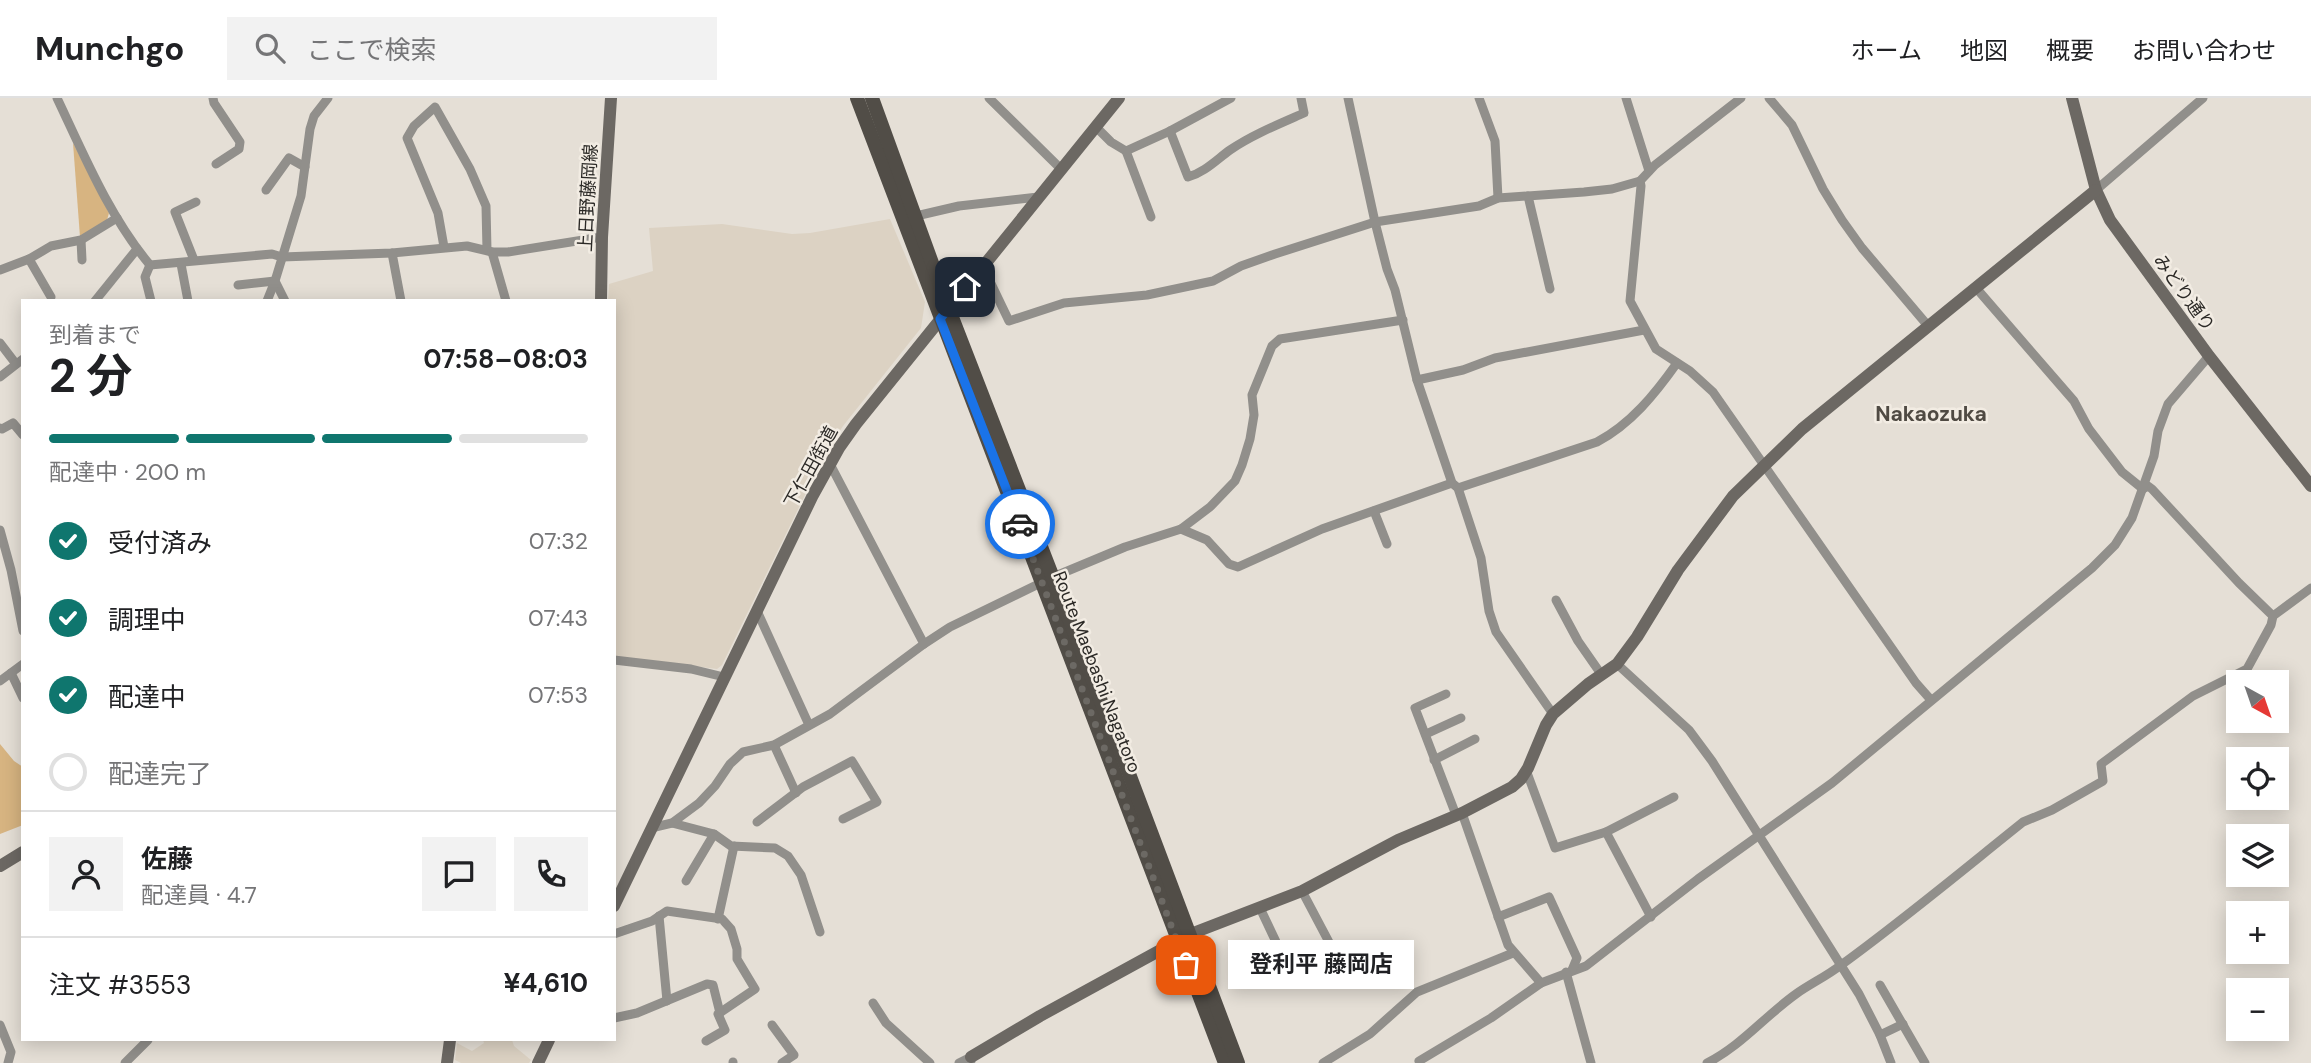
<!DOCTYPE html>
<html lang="ja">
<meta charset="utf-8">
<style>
body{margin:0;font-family:"DM Sans","Noto Sans JP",sans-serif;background:#f2f2f2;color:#202124;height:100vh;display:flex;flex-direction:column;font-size:26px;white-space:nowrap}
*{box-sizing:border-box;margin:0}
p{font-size:23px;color:#757577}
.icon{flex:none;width:38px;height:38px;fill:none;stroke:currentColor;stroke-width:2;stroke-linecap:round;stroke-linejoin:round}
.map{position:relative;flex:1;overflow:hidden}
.drawer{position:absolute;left:21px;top:201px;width:595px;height:742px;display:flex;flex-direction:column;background:#fff;border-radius:0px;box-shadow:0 4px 18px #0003}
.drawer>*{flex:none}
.needle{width:46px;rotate:140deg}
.tools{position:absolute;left:2226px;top:572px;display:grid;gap:14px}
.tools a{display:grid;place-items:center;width:63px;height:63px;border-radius:0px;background:#fff;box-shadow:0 4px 18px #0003;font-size:35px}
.pin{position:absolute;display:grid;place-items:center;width:60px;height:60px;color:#fff;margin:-30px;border-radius:14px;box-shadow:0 4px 10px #0006}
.courier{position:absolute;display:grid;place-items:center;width:70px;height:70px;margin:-35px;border:5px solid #1a73e8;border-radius:50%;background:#fff;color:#222;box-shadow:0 2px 9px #0007}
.bubble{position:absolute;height:49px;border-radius:0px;background:#fff;box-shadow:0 4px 18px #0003;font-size:23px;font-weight:700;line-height:49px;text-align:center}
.overview em{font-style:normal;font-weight:700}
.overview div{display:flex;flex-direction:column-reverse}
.overview{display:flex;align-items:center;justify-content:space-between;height:119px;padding:0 28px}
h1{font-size:46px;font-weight:700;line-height:52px}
.bar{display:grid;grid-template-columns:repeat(4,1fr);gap:10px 7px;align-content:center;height:84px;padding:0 28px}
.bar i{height:9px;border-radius:5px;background:#e0e0e0}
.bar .current{background:#0f766e}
.bar p{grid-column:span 4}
.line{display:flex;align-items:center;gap:18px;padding:0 28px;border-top:2px solid #e0e0e0}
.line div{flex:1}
.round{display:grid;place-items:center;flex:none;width:74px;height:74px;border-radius:0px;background:#f2f2f2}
ol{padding:0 28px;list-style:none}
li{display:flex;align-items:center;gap:21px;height:77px}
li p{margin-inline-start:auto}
li .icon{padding:7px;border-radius:50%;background:#0f766e;color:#fff;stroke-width:4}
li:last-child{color:#757577}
li i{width:38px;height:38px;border:4px solid #e0e0e0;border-radius:50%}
header{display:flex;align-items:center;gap:42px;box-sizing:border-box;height:98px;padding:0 35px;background:#fff;border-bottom:2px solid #e0e0e0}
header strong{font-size:33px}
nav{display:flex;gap:38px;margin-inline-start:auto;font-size:24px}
.search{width:490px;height:63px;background:#f2f2f2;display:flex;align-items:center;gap:18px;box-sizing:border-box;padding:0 24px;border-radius:0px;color:#757577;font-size:26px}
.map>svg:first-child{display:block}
.built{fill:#dcd2c3}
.green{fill:#d7b481}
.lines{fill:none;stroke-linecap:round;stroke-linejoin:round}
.street{stroke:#918f8b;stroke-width:9}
.secondary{stroke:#6c6863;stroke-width:12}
.primary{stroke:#514d47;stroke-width:14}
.done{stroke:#6c6964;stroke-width:7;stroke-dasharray:0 12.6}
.route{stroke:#1a73e8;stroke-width:9}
.labels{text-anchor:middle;stroke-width:5;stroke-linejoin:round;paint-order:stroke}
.street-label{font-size:18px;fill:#2b2926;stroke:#f2ece3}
.quarter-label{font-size:21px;font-weight:bold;fill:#4f4a43;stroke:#f2ece3}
</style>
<header>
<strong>Munchgo</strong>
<div class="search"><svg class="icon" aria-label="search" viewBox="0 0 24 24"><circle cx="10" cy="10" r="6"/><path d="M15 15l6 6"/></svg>ここで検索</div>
<nav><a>ホーム</a><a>地図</a><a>概要</a><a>お問い合わせ</a></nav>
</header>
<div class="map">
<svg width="2311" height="965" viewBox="0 0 2311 965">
<rect width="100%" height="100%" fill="#e5dfd6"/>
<g class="built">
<path d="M890 121 925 204 921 230 843 328 826 354 722 567 717 571 614 558V203H608L609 186 653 173 649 130 722 126 792 136 810 135Z"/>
<path d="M483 942H512L514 948 531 962 529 965H461L455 962 457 945 472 953 484 945Z"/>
</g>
<g class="green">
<path d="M73 45 109 115 107 122 80 139Z"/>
<path d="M0 646 14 663 23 669V727L0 736Z"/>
</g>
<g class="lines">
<g class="street">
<path d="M57 0C84 57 109 118 150 167L272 156 282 159 392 155 467 148 492 154H508L602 139"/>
<path d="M213 0 214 5 240 44 239 51 216 66"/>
<path d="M989 0 1061 71"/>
<path d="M1348 0 1375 124 1387 171 1395 192 1417 282 1452 385 1458 390 1481 460 1489 513 1496 534 1553 616"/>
<path d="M1479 0 1495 43 1498 100"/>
<path d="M1626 0 1649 73"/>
<path d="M1769 0 1792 27 1823 91 1842 122 1862 150 1929 229"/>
<path d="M1096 29 1111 44 1126 53 1170 33 1231 0"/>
<path d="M1170 33 1188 79C1205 74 1216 62 1230 52 1252 37 1279 26 1304 15L1301 0"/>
<path d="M1126 53 1151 119"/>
<path d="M1640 83 1641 88 1630 203 1656 251 1690 273 1713 294 1916 585 1931 602"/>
<path d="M266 92 289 60 305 69"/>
<path d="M2096 92 2203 0"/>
<path d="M1528 98 1550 191"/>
<path d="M916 118 959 108 1038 99"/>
<path d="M81 142 82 162"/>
<path d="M444 149 438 115 407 40 414 28 435 9 470 71 486 108 487 152"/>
<path d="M492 154 506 203"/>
<path d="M392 155 401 203"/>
<path d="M29 161 51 199"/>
<path d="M194 162 175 114 196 104"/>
<path d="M181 166 188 203"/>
<path d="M150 167 145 179 151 203"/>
<path d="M983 169 1009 223 1064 205 1147 197 1213 183 1241 168 1275 156 1375 124 1479 108 1498 100 1584 94 1612 91 1640 83 1655 67 1741 0"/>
<path d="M0 172 29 161 51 148 81 142 117 120"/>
<path d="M238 187 275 183 285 203"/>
<path d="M1977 191 2074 303 2089 331 2122 374 2143 391 2148 388 2152 391 2239 485 2273 518"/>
<path d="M95 203 137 151"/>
<path d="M267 203 275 183 301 98 310 31 314 18 328 0"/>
<path d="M0 245 16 266"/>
<path d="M0 279 23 261"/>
<path d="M1417 282 1463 272 1495 260 1644 232"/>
<path d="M0 330 2 331 13 325 23 337"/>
<path d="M830 366 924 546"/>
<path d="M1458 390 1597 344C1631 326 1655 296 1677 265"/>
<path d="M1374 413 1387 446"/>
<path d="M1181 431 1207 442 1229 466 1238 469 1322 431 1452 385"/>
<path d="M0 432 11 472 23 533"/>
<path d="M1556 502 1578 543 1601 576"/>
<path d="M757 513 809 627"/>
<path d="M614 562 691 571 724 579"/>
<path d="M1617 566 1689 632 1712 663 1859 896 1880 937 1891 965"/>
<path d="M11 575 23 600"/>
<path d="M0 583 23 566"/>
<path d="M1446 596 1415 610 1456 717"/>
<path d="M1426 636 1461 620"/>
<path d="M774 647 796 695"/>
<path d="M1434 662 1475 641"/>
<path d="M1526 672 1555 750 1606 734 1651 819"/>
<path d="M1462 715 1508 847 1541 885 1586 868 1698 781 1832 685 2092 470 2115 447 2132 420 2154 358 2158 333 2168 306 2209 258"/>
<path d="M757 724 803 689 852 663 877 704 843 721"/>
<path d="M672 725 714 736 731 748 775 750 788 758 801 777 820 834"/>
<path d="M651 730 672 725 699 705 715 688 730 666 743 654 774 647 830 616 924 546 950 529 1053 479 1125 449 1181 431 1210 409 1235 383 1242 367 1250 341 1254 317 1252 297 1272 248 1280 241 1403 222"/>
<path d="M1606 734 1674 699"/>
<path d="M686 783 714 736"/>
<path d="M1260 810 1295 884"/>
<path d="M659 818 667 903"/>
<path d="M1498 819 1549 799 1577 860 1572 872"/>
<path d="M718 821 734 748"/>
<path d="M614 836 652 823 667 813 722 821 731 831 737 851V861L755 891 718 916 725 932 706 943"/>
<path d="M1287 868 1330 846 1302 793"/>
<path d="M1566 874 1591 965"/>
<path d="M1880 887 1925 965"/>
<path d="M873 905 886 925 930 965"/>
<path d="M614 920 637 915 707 886 713 887 720 915"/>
<path d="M0 927 11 954 8 965"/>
<path d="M772 927 794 957 782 965"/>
<path d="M1880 937 1903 926"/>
<path d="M733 964V965"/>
<path d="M125 965 148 942"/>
<path d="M959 965 971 959V963"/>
<path d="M1323 965 1370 936 1417 894 1513 855"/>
<path d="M1420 965 1419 963 1491 920 1541 885"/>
<path d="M1707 965C1741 948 1765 918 1796 896 1810 886 1827 878 1841 867 1903 822 1963 772 2023 724L2052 712 2103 683 2101 666 2193 598 2247 571 2271 527 2273 518 2311 490"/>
</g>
<g class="secondary">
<path d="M2072 0 2096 92 2110 122 2209 258 2311 388"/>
<path d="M601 203 602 139 611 0"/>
<path d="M0 768 23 754"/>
<path d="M614 808 813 397 839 350 856 326 1119 0"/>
<path d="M971 959 1040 918 1188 837 1302 793 1398 742 1462 715 1512 689 1521 681 1528 670 1546 627 1553 616 1588 586 1617 566 1637 539 1678 472 1733 398 1802 331 2096 92"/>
<path d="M447 965 450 942"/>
<path d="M538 965 549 942"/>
</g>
<g class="primary">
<path d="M857 0 1225 965"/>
<path d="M872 0 948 209 1128 673 1238 965"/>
</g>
</g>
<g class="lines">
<path class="done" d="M1020 426 1186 867"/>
<path class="route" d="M965 189 940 221 1020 426"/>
</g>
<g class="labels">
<g class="street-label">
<text transform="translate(588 100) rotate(-87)" y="6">上日野藤岡線</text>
<text transform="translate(2184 195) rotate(54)" y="6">みどり通り</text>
<text transform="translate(811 369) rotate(-61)" y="6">下仁田街道</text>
<text transform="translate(1097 574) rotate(69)" y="6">Route Maebashi Nagatoro</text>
</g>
<g class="quarter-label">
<text x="1931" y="323">Nakaozuka</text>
</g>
</g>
</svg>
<div class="tools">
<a><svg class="needle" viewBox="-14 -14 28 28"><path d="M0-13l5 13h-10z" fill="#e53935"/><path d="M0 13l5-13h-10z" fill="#757577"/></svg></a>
<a><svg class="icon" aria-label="locate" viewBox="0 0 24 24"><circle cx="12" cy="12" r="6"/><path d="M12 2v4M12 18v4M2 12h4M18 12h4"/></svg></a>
<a><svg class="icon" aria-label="layers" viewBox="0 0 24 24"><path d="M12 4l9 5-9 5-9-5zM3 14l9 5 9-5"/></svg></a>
<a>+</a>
<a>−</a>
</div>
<div class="pin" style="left:1186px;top:867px;background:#ea580c"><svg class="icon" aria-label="bag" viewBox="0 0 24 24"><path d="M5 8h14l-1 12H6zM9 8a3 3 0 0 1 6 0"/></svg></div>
<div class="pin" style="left:965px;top:189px;background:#1f2937"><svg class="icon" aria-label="home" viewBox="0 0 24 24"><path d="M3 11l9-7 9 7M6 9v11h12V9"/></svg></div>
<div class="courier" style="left:1020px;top:426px"><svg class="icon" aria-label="car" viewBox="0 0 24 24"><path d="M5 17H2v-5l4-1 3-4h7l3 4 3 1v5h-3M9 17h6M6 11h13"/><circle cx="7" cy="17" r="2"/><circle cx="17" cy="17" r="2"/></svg></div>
<div class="bubble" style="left:1228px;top:842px;width:186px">登利平 藤岡店</div>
<section class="drawer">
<div class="overview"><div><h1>2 分</h1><p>到着まで</p></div><em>07:58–08:03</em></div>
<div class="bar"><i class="current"></i><i class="current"></i><i class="current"></i><i></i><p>配達中 · 200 m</p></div>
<ol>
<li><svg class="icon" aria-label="check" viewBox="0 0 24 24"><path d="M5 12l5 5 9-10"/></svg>受付済み<p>07:32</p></li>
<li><svg class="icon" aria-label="check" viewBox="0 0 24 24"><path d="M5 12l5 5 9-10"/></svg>調理中<p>07:43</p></li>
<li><svg class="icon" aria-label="check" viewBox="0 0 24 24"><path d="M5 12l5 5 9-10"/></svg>配達中<p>07:53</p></li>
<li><i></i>配達完了</li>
</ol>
<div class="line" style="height:126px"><a class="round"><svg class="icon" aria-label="person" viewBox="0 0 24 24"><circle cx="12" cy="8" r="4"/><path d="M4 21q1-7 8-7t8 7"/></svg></a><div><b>佐藤</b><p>配達員 · 4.7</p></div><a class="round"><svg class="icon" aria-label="chat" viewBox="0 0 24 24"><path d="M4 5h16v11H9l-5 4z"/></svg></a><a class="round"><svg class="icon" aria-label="phone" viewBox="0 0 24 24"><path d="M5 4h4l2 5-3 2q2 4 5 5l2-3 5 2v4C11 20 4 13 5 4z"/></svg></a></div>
<div class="line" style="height:91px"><div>注文 #3553</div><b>¥4,610</b></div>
</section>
</div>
